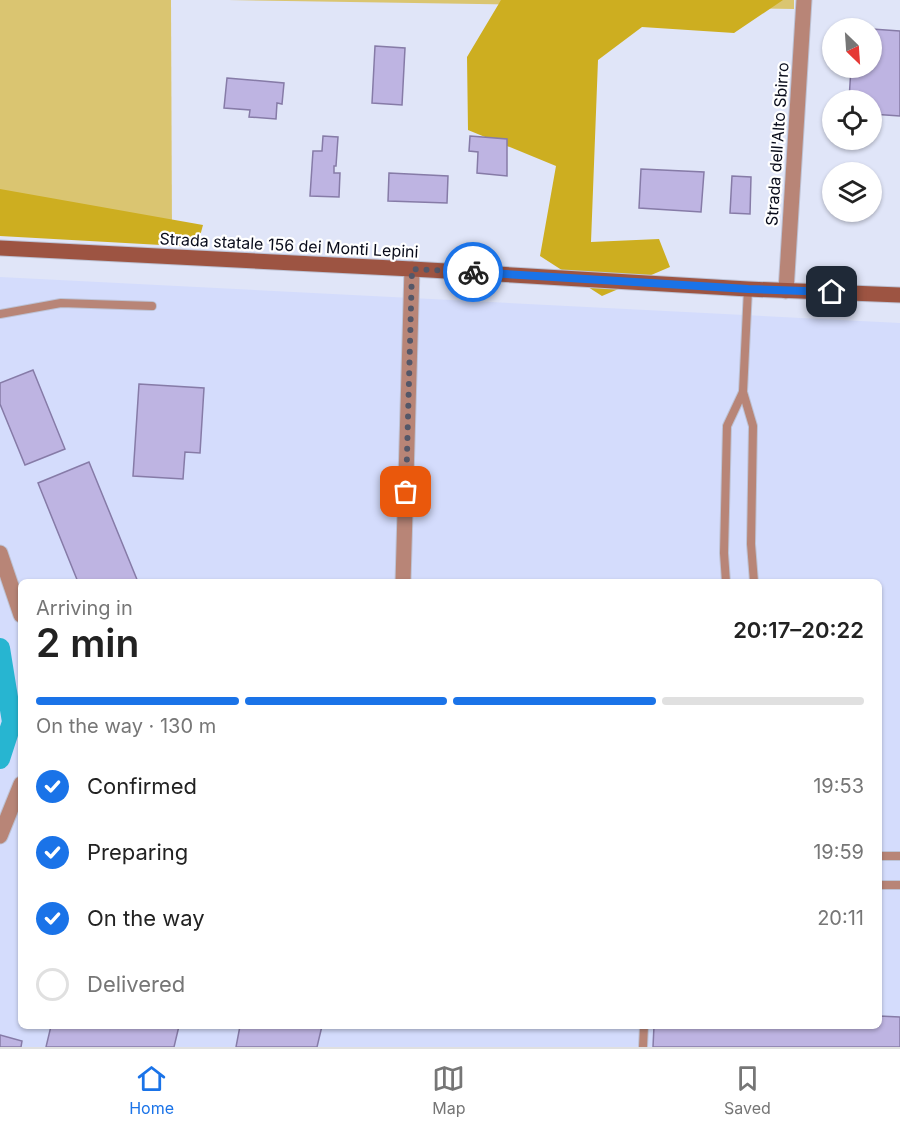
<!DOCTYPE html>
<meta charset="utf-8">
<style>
body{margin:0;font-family:Inter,sans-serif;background:#f6f6f6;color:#222;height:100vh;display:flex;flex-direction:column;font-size:22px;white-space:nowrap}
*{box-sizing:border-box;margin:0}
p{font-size:20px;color:#767676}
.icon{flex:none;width:33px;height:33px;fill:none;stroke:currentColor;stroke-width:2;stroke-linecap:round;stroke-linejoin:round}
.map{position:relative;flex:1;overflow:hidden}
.drawer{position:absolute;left:18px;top:579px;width:864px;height:450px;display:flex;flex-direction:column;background:#fff;border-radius:9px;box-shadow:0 2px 4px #0004}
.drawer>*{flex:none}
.needle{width:39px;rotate:155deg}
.controls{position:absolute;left:822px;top:18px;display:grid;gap:12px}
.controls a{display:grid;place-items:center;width:60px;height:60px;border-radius:50%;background:#fff;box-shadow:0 2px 4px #0004;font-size:30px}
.pin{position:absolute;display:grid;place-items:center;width:51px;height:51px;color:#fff;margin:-26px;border-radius:12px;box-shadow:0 3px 9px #0006}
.courier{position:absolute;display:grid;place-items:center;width:60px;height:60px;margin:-30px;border:4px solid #1a73e8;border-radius:50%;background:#fff;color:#222;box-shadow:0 2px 8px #0007}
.overview em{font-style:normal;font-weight:600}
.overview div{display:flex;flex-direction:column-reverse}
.overview{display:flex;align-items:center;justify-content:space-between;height:102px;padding:0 18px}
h1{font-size:39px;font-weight:600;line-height:45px}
.bar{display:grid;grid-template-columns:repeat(4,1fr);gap:9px 6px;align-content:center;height:72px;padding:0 18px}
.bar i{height:8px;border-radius:4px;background:#e0e0e0}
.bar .active{background:#1a73e8}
.bar p{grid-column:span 4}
ol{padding:0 18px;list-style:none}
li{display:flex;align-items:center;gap:18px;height:66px}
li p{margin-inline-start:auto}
li .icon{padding:6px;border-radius:50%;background:#1a73e8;color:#fff;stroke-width:4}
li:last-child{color:#767676}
li i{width:33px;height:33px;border:3px solid #e0e0e0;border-radius:50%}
.dock{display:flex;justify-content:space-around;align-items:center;height:84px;border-top:2px solid #e0e0e0;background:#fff;font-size:16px;color:#767676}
.dock a{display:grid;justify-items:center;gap:3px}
.dock .active{color:#1a73e8}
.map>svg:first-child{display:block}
.built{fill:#d4dcfc;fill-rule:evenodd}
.green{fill:#dac571}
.forest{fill:#cdae20}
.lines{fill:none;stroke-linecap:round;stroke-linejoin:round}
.canal{stroke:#27b5d1;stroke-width:20}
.building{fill:#beb4e2;stroke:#867ba7;stroke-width:1.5}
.service-casing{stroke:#bdc2d4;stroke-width:10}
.minor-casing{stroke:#bdc2d4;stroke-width:17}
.secondary-casing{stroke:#bdc2d4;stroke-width:17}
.service{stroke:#b88577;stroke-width:8}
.minor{stroke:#b88577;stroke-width:15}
.secondary{stroke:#9d5442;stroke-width:15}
.done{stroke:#545768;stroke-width:6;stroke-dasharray:0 10.8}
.route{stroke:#1a73e8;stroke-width:8}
.labels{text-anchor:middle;stroke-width:4.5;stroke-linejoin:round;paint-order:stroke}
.street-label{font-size:16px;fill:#080b1a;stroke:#fff}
</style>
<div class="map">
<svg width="900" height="1047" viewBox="0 0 900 1047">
<rect width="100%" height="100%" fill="#e0e5f8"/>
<path class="built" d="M0 277 900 323V1047H0ZM21 582H879V1026H21Z"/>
<g class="green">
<path d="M0 0H171L172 236 0 223Z"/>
<path d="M228 0H794V9Z"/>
</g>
<g class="forest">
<path d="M501 0H783L734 33 642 27 598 60 591 242 659 239 670 267 602 296 540 256 556 166 468 130 467 57Z"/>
<path d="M0 189 203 225 197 247 0 236Z"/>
</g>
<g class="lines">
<path class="canal" d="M0 648 12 722 0 759"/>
</g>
<g class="building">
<path d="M872 29 900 31V116L872 114V100H849L851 68H872Z"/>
<path d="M375 46 405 48 402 105 372 103Z"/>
<path d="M227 78 284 83 282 104 277 103 276 119 249 117 250 110 224 108Z"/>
<path d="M323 136 338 137 336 166H334V173H340L339 197 310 196 313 151H322Z"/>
<path d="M470 136 507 139V176L477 173 478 152 469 151Z"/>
<path d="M641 169 704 172 701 212 639 208Z"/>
<path d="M389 173 448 176 447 203 388 201Z"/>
<path d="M732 176 751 177 750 214 730 213Z"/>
<path d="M33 370 65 449 25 465 0 404V383Z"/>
<path d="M139 384 204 388 200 453 185 452 183 479 133 476Z"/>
<path d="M89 462 138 582H78L38 483Z"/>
<path d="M879 1016 900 1017V1047H653L654 1026H879Z"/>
<path d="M51 1026H179L174 1047H46Z"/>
<path d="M240 1026H322L317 1047H236Z"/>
<path d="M0 1035 22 1041 21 1047H0Z"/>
</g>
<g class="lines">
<g class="service-casing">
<g id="service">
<path d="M0 314 61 303 152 306"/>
<path d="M743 392 753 426 751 544 754 582"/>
<path d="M726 582 724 553 727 426 743 392 748 289"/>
<path d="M879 856H900"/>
<path d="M879 885H900"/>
<path d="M643 1047 644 1026"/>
</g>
</g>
<g class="minor-casing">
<g id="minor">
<path d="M786 291 804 0"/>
<path d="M0 553 21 615"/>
<path d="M403 582 412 269"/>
<path d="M0 836 21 784"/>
</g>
</g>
<g class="secondary-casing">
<path id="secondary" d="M0 248 412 269 748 289 900 295"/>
</g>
<use href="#service" class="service"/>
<use href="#minor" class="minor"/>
<use href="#secondary" class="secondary"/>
</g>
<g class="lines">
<path class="done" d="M406 492 412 269 473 272"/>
<path class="route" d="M473 272 748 289 832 292"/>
</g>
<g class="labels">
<g class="street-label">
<text transform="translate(777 144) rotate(-86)" y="6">Strada dell'Alto Sbirro</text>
<text transform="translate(289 245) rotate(3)" y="6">Strada statale 156 dei Monti Lepini</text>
</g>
</g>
</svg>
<div class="controls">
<a><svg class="needle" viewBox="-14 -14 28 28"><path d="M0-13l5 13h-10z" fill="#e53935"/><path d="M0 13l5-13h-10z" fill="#767676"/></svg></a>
<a><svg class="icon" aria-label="locate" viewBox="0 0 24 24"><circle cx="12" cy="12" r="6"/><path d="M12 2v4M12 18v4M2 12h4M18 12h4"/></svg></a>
<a><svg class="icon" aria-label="layers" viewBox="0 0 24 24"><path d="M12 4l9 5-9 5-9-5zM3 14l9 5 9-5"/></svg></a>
</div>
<div class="pin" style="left:406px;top:492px;background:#ea580c"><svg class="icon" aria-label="bag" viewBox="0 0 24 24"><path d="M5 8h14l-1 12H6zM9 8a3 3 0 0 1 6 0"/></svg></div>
<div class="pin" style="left:832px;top:292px;background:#1f2937"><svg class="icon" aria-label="home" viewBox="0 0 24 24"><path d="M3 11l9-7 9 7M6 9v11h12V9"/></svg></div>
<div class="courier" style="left:473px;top:272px"><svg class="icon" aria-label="bike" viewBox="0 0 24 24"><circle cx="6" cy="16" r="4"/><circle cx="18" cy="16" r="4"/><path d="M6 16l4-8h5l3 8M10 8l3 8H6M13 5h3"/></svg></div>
<section class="drawer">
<div class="overview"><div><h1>2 min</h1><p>Arriving in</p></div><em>20:17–20:22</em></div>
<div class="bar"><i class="active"></i><i class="active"></i><i class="active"></i><i></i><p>On the way · 130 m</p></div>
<ol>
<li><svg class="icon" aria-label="check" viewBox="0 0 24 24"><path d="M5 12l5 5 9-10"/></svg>Confirmed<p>19:53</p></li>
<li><svg class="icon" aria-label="check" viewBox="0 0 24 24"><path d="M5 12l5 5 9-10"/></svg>Preparing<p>19:59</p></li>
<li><svg class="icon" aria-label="check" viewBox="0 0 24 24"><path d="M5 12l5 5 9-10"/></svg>On the way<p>20:11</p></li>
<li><i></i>Delivered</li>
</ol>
</section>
</div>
<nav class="dock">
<a class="active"><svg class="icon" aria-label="home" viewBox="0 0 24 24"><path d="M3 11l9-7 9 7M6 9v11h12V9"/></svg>Home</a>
<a><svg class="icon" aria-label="map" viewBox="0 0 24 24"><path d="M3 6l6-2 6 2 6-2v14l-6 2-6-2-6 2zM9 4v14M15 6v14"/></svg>Map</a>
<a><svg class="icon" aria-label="saved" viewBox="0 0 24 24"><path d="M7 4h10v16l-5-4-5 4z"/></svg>Saved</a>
</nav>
